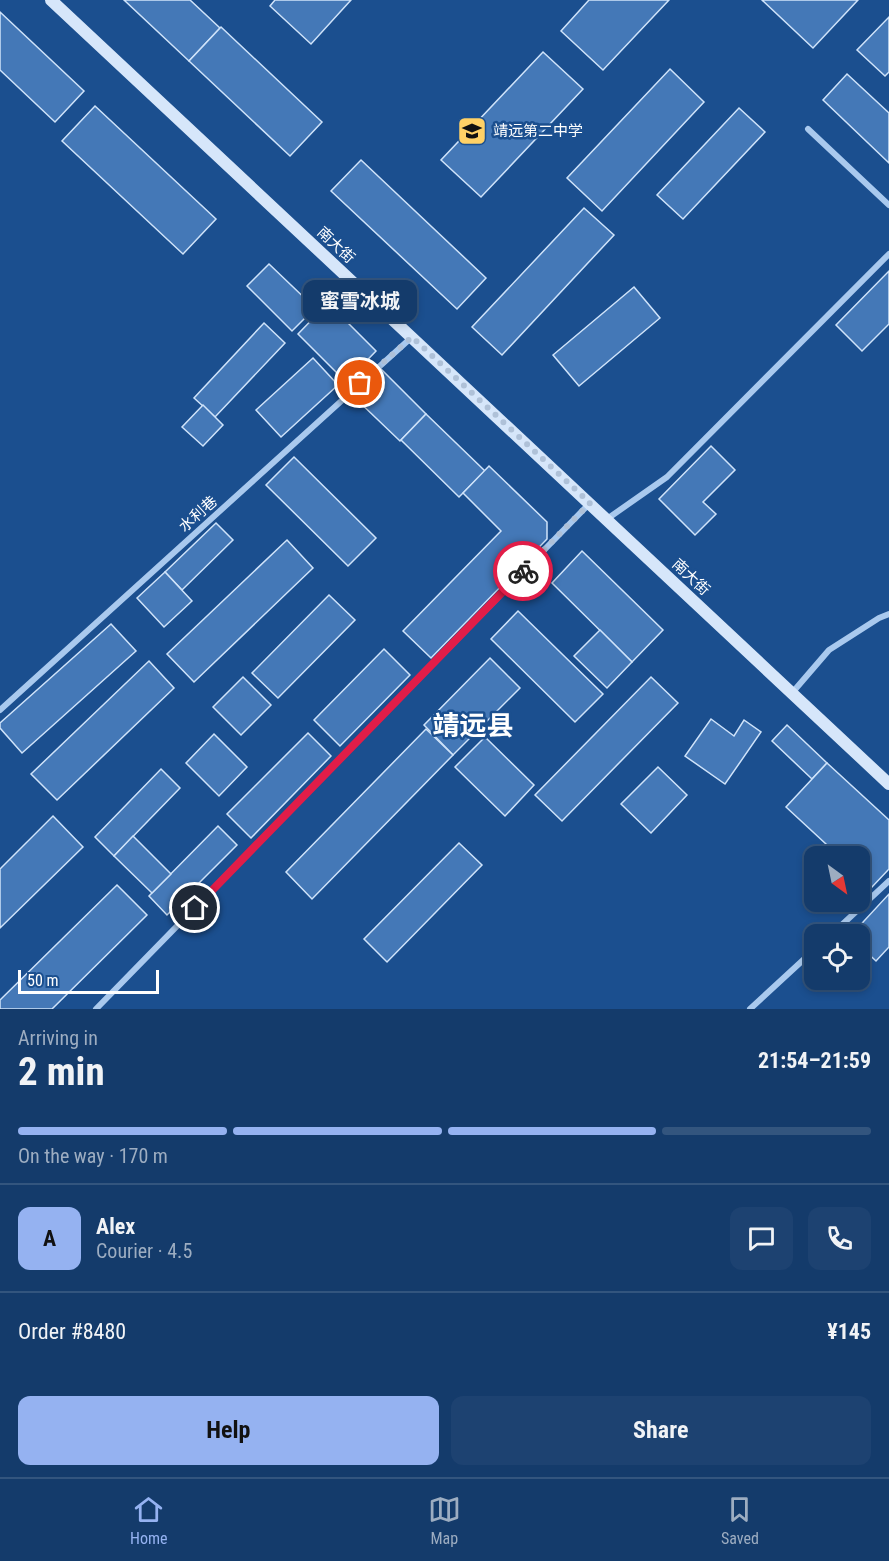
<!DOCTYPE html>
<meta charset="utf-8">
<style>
body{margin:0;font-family:"Roboto Condensed","Noto Sans SC",sans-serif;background:#1d4271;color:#f1f3f6;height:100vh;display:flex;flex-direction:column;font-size:22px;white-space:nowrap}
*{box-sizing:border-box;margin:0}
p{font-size:20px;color:#9dadc1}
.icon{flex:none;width:33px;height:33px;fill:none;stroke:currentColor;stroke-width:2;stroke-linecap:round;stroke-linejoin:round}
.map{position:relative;height:1009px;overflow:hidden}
.details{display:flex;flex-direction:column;background:#143b6b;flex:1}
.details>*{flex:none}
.needle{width:39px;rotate:147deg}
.tools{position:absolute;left:804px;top:846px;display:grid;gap:12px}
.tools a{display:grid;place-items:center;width:66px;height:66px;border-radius:12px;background:#143b6b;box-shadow:0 3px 9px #0003,0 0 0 2px #33557e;font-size:30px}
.scale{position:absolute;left:18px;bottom:15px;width:141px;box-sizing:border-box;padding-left:6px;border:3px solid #fff;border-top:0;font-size:16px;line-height:21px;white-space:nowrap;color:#fff;-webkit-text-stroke:4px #1b4f8f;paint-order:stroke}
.pin{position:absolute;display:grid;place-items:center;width:51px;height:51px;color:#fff;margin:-26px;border:3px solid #fff;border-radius:50%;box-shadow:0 2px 6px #0007}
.courier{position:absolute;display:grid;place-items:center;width:60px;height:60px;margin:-30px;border:4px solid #e11d48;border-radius:50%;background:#fff;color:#222;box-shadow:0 2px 8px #0007}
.bubble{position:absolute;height:42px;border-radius:12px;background:#143b6b;box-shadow:0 3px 9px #0003,0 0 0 2px #33557e;font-size:20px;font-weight:700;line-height:42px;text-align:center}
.head em{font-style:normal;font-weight:700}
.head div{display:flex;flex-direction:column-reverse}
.head{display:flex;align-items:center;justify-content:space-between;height:102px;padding:0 18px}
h1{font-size:39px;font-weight:700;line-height:45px}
.bar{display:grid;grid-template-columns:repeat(4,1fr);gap:9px 6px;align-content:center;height:72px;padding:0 18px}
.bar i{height:8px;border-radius:4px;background:#33557e}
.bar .current{background:#95b2f1}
.bar p{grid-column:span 4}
.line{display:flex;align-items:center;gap:15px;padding:0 18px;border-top:2px solid #33557e}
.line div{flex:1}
.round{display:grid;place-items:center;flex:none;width:63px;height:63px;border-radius:12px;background:#1d4271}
.primary-button{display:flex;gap:12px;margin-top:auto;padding:12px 18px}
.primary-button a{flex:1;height:69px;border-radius:12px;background:#95b2f1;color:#111;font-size:24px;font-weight:700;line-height:69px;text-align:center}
.primary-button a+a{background:#1d4271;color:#f1f3f6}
.menu{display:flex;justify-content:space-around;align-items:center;height:84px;border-top:2px solid #33557e;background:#143b6b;font-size:16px;color:#9dadc1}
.menu a{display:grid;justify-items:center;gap:3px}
.menu .current{color:#95b2f1}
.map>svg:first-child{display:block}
.building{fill:#4478b7;stroke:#cfe3fa;stroke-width:1.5}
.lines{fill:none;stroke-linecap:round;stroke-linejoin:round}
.street{stroke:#a9c9ee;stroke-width:6}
.secondary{stroke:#d6e6fa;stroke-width:12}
.done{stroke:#afc1d8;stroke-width:6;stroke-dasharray:0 10.8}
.route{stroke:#e11d48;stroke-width:8}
.labels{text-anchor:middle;stroke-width:5;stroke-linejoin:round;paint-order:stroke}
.poi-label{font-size:15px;fill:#fff;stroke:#1b4f8f;text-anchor:start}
.street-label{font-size:15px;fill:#fff;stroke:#1b4f8f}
.town-label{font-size:27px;font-weight:bold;fill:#fff;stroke:#1b4f8f}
</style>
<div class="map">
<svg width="889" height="1009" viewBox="0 0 889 1009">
<rect width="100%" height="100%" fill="#1b4f8f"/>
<g class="building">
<path d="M124 0H190L220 28 189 61Z"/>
<path d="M275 0H351L311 44 270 6Z"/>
<path d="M589 0H669L603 70 561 31Z"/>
<path d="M762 0H858L813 48Z"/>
<path d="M0 12 84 91 55 122 0 70Z"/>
<path d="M889 17V72L885 76 857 50Z"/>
<path d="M221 27 322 122 290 156 189 61Z"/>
<path d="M543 52 583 89 481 197 441 160Z"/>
<path d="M670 69 704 102 602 211 567 178Z"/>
<path d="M847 74 889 113V163L823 100Z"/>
<path d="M95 106 216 219 183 254 62 141Z"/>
<path d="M739 108 765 132 683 219 657 195Z"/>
<path d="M361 160 486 278 457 309 331 191Z"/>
<path d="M584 208 614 235 502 355 472 327Z"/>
<path d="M269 264 315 308 292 331 247 286Z"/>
<path d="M889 271V324L862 351 836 325Z"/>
<path d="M634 287 660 318 579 386 553 355Z"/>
<path d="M328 303 376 351 346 382 298 334Z"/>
<path d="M264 323 285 343 215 417 194 398Z"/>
<path d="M313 358 338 385 281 437 256 410Z"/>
<path d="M380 368 426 414 400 441 353 396Z"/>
<path d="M203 405 223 425 203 446 182 427Z"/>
<path d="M426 414 485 471 459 497 401 440Z"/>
<path d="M711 446 735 470 703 502 716 514 695 535 659 499Z"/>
<path d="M294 457 376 538 348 566 266 485Z"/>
<path d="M489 466 547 522V539L431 658 403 631 501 531 463 493Z"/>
<path d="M216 523 233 540 182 590 165 572Z"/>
<path d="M287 540 313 568 194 682 167 654Z"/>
<path d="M582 551 663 630 632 662 552 583Z"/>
<path d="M165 572 192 601 164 627 137 598Z"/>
<path d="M329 595 355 620 278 698 252 673Z"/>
<path d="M518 611 603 694 575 722 491 639Z"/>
<path d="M111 624 136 651 22 753 0 728V723Z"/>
<path d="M600 630 632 662 607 688 574 656Z"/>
<path d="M384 649 410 675 340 746 314 720Z"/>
<path d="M490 658 520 688 453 755 424 725Z"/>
<path d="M149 661 174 688 57 800 31 774Z"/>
<path d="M243 677 271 705 241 735 213 707Z"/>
<path d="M651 677 678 703 562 821 535 795Z"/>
<path d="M711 719 734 736 744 720 761 732 725 784 685 756Z"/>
<path d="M787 725 827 763 812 779 772 741Z"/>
<path d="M426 729 453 755 312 899 286 872Z"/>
<path d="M308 733 331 756 251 838 227 814Z"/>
<path d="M214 734 247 767 219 796 186 763Z"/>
<path d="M485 737 534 785 505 816 455 767Z"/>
<path d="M827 763 889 820V869L872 887 860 876V856H839L786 807Z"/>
<path d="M658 767 687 795 651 833 621 804Z"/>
<path d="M161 769 180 788 114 856 95 837Z"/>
<path d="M53 816 83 847 0 928V869Z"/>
<path d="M218 826 237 845 167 915 149 896Z"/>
<path d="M133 836 171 874 152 893 114 856Z"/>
<path d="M459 843 482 865 387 962 364 939Z"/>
<path d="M117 885 147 915 52 1009H0V1000Z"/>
<path d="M889 894V947L876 961 860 946V934H852Z"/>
</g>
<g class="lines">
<g class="street">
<path d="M808 129 889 205"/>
<path d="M607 519 667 477 889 254"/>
<path d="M792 693 829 650 879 618 889 614"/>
<path d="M0 710 412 337"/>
<path d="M832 934 889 881"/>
<path d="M96 1009 590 503"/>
<path d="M750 1009 814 950"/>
</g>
<path class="secondary" d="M51 0 889 784"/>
</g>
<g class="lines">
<path class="done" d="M360 383 412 337 590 503 523 571"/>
<path class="route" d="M195 908 523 571"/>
</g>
<defs>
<g id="school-square" transform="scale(1.5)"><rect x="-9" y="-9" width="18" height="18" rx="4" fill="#ffd166" stroke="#1b4f8f"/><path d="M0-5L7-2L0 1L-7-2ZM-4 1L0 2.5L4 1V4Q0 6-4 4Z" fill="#111"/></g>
</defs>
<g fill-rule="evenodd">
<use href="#school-square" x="472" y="131"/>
</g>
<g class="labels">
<g class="poi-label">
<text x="493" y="136">靖远第二中学</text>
</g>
<g class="street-label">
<text transform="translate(336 245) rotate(43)" y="5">南大街</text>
<text transform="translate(198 514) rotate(-42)" y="5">水利巷</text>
<text transform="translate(691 577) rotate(43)" y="5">南大街</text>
</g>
<g class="town-label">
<text x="473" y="735">靖远县</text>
</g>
</g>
</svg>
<div class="tools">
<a><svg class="needle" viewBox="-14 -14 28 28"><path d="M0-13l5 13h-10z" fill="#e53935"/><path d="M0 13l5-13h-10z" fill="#9dadc1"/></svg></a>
<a><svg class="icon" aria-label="locate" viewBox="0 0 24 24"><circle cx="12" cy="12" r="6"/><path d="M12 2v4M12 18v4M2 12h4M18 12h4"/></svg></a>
</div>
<div class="scale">50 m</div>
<div class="pin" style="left:360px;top:383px;background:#ea580c"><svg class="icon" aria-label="bag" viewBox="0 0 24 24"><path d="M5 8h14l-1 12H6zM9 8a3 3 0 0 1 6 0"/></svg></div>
<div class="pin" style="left:195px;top:908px;background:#1f2937"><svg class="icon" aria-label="home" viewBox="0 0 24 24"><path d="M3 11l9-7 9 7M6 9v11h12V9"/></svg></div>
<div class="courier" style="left:523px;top:571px"><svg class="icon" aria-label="bike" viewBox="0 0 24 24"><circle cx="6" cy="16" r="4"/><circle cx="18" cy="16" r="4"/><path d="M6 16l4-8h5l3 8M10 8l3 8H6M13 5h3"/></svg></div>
<div class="bubble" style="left:303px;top:280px;width:114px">蜜雪冰城</div>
</div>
<section class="details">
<div class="head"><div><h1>2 min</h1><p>Arriving in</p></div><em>21:54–21:59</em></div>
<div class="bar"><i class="current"></i><i class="current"></i><i class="current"></i><i></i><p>On the way · 170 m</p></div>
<div class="line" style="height:108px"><b class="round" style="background:#95b2f1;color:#111">A</b><div><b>Alex</b><p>Courier · 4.5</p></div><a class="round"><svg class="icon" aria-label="chat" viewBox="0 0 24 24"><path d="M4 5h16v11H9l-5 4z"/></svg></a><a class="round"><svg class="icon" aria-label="phone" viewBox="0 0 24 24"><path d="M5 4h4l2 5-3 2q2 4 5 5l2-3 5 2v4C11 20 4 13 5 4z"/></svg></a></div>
<div class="line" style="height:78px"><div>Order #8480</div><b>¥145</b></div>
<div class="primary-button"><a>Help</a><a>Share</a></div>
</section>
<nav class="menu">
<a class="current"><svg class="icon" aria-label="home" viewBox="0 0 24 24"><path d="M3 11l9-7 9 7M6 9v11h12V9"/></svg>Home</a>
<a><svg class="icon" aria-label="map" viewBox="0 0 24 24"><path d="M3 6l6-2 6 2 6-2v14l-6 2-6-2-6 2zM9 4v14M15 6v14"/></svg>Map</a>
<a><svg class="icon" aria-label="saved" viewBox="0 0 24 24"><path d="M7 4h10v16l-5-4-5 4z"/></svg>Saved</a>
</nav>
